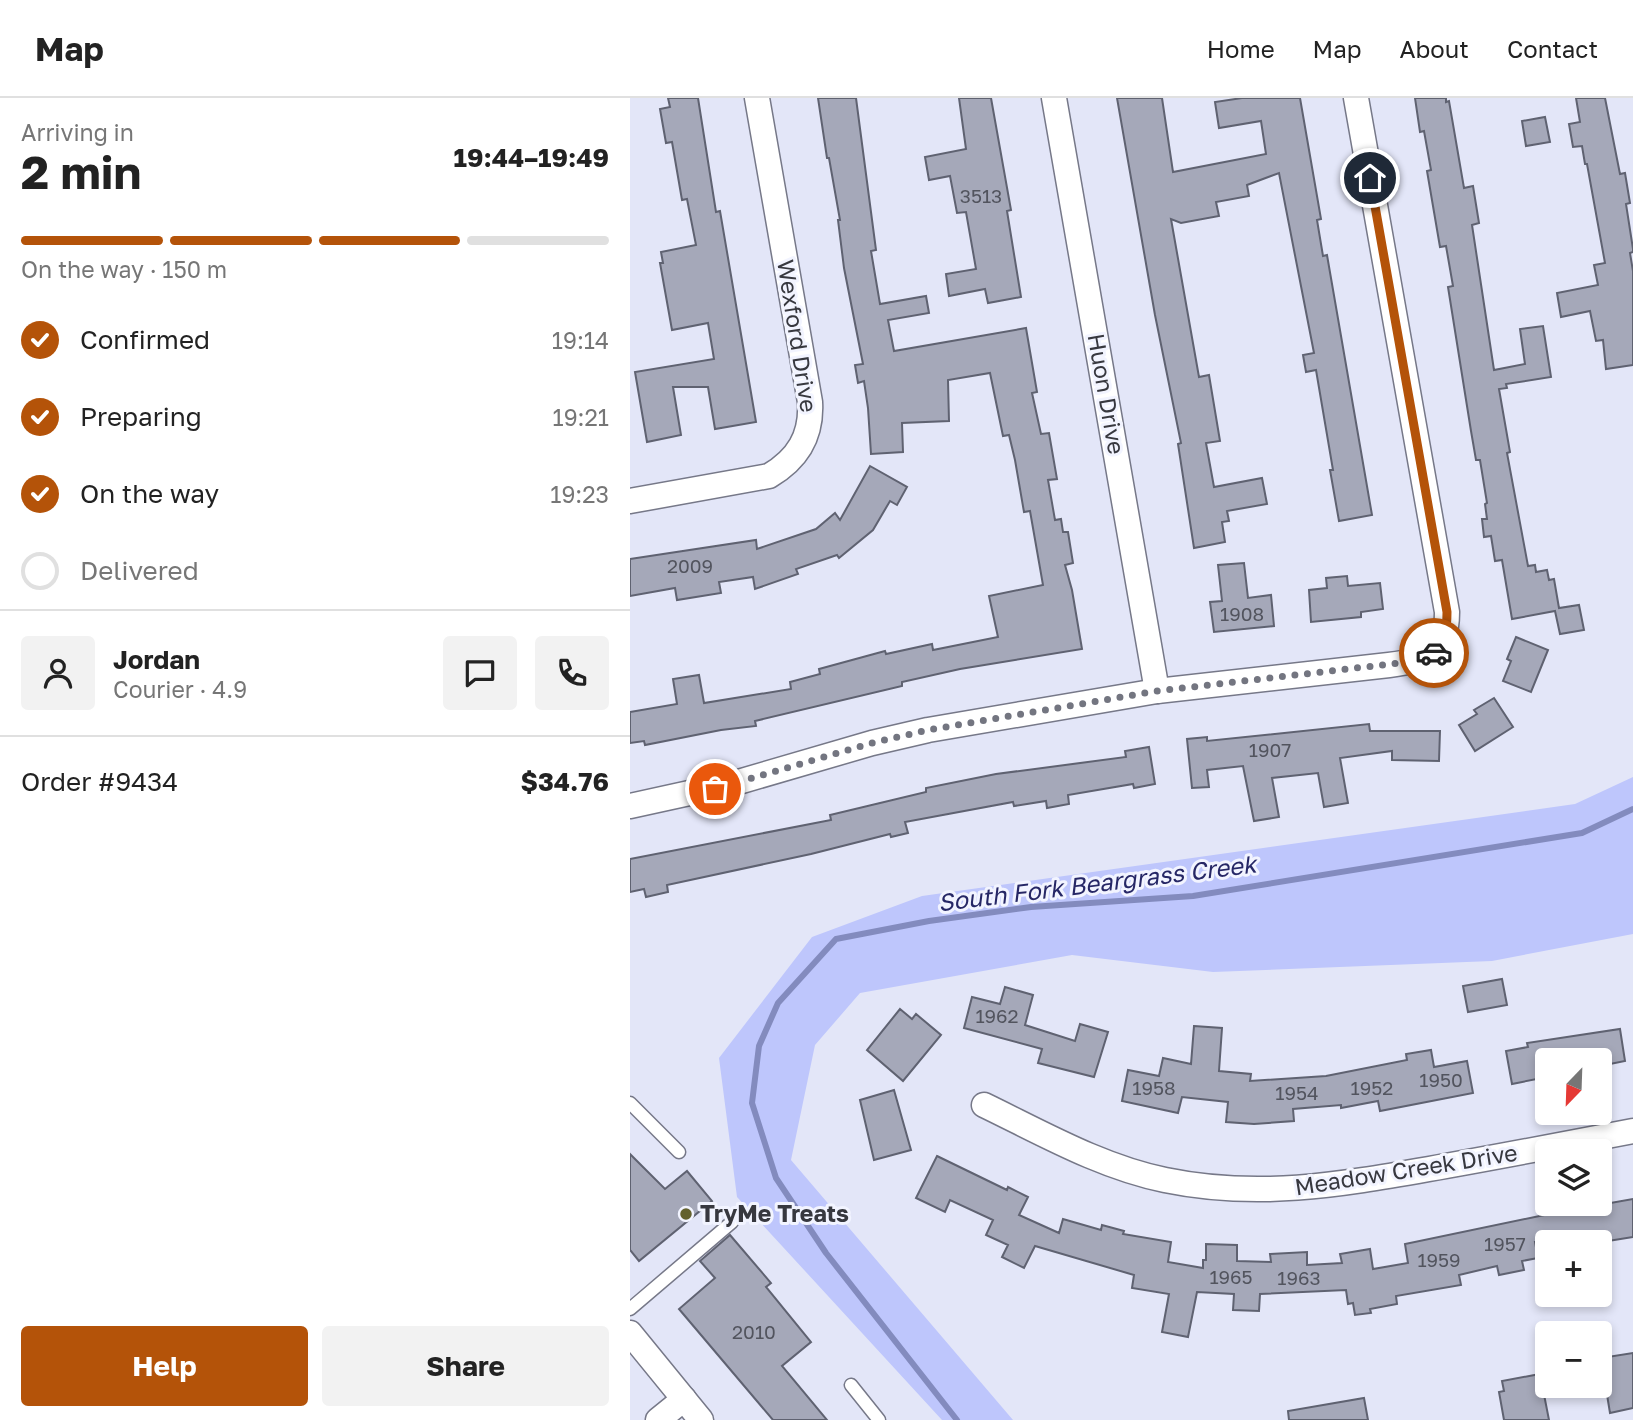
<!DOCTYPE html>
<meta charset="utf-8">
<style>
body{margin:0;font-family:"Golos Text",sans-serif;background:#f2f2f2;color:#222;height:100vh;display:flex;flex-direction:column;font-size:26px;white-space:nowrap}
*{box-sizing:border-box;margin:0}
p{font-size:23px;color:#767676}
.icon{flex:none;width:38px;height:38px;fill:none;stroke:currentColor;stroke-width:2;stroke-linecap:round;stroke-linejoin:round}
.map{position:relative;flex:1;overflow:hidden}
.side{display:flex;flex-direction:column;background:#fff;width:630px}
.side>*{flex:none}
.needle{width:46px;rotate:203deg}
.fabs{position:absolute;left:905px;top:950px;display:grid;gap:14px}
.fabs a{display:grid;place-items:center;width:77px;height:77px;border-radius:7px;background:#fff;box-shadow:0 4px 10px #0003;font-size:35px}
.pin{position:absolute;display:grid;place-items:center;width:60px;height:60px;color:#fff;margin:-30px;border:4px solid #fff;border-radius:50%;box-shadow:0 2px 7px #0007}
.courier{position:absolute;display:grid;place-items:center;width:70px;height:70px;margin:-35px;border:5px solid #b45309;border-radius:50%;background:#fff;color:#222;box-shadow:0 2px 9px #0007}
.head em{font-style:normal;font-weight:700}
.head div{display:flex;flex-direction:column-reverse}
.head{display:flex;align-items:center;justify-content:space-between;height:119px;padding:0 21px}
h1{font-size:46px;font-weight:700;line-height:52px}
.bar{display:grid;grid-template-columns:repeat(4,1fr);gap:10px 7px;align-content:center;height:84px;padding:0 21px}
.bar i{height:9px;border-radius:5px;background:#e0e0e0}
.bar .on{background:#b45309}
.bar p{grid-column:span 4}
.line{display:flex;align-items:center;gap:18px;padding:0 21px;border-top:2px solid #e0e0e0}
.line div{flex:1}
.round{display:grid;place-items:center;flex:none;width:74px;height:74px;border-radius:7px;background:#f2f2f2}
ol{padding:0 21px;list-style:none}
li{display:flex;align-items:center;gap:21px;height:77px}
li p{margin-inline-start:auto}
li .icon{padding:7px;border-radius:50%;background:#b45309;color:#fff;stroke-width:4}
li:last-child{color:#767676}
li i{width:38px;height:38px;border:4px solid #e0e0e0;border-radius:50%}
.action{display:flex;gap:14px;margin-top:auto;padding:14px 21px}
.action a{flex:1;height:80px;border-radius:7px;background:#b45309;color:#fff;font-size:28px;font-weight:700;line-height:80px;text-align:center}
.action a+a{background:#f2f2f2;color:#222}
header{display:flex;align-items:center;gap:42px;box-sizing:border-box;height:98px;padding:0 35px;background:#fff;border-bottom:2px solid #e0e0e0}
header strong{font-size:33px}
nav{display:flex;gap:38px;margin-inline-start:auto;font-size:24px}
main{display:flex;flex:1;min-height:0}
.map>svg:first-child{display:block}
.green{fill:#bec6fc}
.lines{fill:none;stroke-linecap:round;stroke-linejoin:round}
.stream{stroke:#838bbe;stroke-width:6}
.building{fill:#a5a8b9;stroke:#5f6271;stroke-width:2}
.service-casing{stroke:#767888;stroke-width:15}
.minor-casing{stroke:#767888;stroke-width:27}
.service{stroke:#fff;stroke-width:12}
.minor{stroke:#fff;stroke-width:24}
.done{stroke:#737580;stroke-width:7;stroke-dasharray:0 12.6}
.route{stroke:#b45309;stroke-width:9}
.poi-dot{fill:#63612d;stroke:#f2f4ff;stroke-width:2.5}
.labels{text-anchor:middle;stroke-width:6;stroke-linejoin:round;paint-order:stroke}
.number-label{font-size:19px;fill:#52545e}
.street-label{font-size:23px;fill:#37383f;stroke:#f2f4ff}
.poi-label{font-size:23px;font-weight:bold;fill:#37383f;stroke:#f2f4ff;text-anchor:start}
.water-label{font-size:24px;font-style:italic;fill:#262766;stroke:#f2f4ff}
</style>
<header>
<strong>Map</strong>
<nav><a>Home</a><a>Map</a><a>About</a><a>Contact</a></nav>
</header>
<main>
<section class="side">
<div class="head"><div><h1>2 min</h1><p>Arriving in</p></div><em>19:44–19:49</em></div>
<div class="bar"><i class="on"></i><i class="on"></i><i class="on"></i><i></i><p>On the way · 150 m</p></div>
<ol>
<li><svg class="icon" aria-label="check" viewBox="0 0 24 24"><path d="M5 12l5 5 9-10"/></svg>Confirmed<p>19:14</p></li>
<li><svg class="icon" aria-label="check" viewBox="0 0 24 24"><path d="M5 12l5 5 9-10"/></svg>Preparing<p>19:21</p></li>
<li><svg class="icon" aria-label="check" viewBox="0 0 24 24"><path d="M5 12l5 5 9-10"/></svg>On the way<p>19:23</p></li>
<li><i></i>Delivered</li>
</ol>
<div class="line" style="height:126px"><a class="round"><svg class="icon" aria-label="person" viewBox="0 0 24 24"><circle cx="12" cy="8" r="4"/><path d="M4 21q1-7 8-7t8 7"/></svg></a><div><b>Jordan</b><p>Courier · 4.9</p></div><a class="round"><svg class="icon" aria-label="chat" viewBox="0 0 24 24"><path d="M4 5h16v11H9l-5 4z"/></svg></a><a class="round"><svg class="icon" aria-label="phone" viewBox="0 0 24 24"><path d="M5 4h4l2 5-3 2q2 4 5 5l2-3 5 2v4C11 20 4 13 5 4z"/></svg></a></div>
<div class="line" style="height:91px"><div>Order #9434</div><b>$34.76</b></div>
<div class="action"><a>Help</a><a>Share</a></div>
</section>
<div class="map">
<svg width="1003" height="1322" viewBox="0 0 1003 1322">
<rect width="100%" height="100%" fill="#e3e6f8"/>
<path class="green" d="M1003 679V836L862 863 583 874 442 857 230 895 185 947 161 1062 383 1322H312L107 1099 89 960 182 839 292 798 945 706Z"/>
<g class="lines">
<path class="stream" d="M327 1322 196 1155 146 1080 122 1005 129 948 148 905 206 841 299 823 401 809 563 798 952 735 1003 711"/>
</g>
<g class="building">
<path d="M38 0H68L86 114 90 113 126 324 85 331 78 289H43L51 337 17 344 5 274 84 261 78 225 42 232 30 165H33L31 154 66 147 57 101 52 102 42 44 36 45 30 11 40 9Z"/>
<path d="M188 0H226L246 152 241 153 250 206 296 198 299 215 258 222 264 253 396 230 407 294 402 295 411 336 419 335 427 381 418 382 425 422 431 421 433 434H438L443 465 435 467 442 492 452 551 330 571 272 584V588L125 623 126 628 91 632 15 647 14 643 0 645V614L47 606 43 581 69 577 74 605 161 591 160 584 190 576 189 571 255 553 256 556 302 546 303 552 368 539 359 498 413 487 400 413 394 414 385 362 379 337 373 338 360 275 318 282 319 323 272 325 273 354 241 356 238 310 234 283 228 285 225 267 233 266 214 170 208 122H210L199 60H197Z"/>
<path d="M329 0H361L381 112 377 113 391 199 358 205 355 191 319 198 316 176 346 171 336 114 327 115 320 78 299 82 295 59 336 51Z"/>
<path d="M487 0H532L543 74 636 56 631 23 589 30 585 4 612 0H670L691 121 687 122 693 158 697 157 742 417 709 423 700 372H703L686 272 676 274 673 257 684 255 649 75 617 87 619 98 586 104 589 118 551 125 541 121 569 279 579 277 590 343 576 345 584 389 632 380 637 406 597 413 599 423 592 424 595 444 564 450 548 346 551 345 525 217Z"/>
<path d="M785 0H816V4L819 3 834 90 843 88 849 125 842 127 864 272 895 266 890 231 913 228 921 279 876 286 877 290 869 291 880 354 877 355 898 468 905 467 906 474 917 472 919 482 924 481 929 510 949 507 954 532 930 536 925 513 882 521 872 462 865 463 861 438 854 439 852 421H857L855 406 857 405 850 362H846L841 333 818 189 823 188 816 148 810 149 797 73 801 72 794 33 790 34Z"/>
<path d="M946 0H975L990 76 995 75 1000 105 996 106 1003 151V154L1000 155 1003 173V267L976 271 973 242 966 243 960 213 931 219 927 195 968 187 964 167 975 165 957 66H955L952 48 943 49 939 26 950 24Z"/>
<path d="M915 19 920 44 896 48 892 23Z"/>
<path d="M240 368 277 389 267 407 260 403 243 432 209 460 207 457 166 471 168 476 125 491 123 479 89 484 91 495 47 502 45 490 0 498V461L126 442 127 451 186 431 205 415 210 422Z"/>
<path d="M614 465 618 500 641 497 644 528 584 534 580 504 592 503 588 467Z"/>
<path d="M717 478 718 488 750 485 753 511 731 514V519L681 524 679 492 697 490 696 480Z"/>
<path d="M886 539 918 552 901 594 873 583 881 563 877 561Z"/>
<path d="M864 600 883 629 845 653 829 627 847 616 844 612Z"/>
<path d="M739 626 740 633H810L809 663 762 662V653L710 660 718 705 694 709 688 675 642 680 649 719 624 723 613 668 577 672 579 689 562 690 557 641 577 639V643Z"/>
<path d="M519 649 525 686 504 690 503 686 438 697 439 706 417 710 416 703 384 708 383 704 275 724 278 735 261 739 260 736 181 756 37 787 38 794 16 799 14 791 0 794V761L201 722 200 717 296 694V690L366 676 496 659 495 653Z"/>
<path d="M872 881 877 907 838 914 833 888Z"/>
<path d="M375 889 403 897 395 927 445 943 450 926 478 934 464 979 408 965 412 951 334 930 342 899 370 906Z"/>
<path d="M270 911 282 921 286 916 311 937 273 983 237 952Z"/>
<path d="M564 928 592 930 589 973 621 976 620 983 696 978 777 962 776 956 801 952 804 969 837 963 843 995 750 1013 748 1003 711 1010V1007L663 1011 664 1023 624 1026 596 1024 598 1004 552 999 548 1015 492 1003 498 972 529 978 533 960 561 966Z"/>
<path d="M990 931 995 963 970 968V962H917V979L882 986 876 953 898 949 897 945Z"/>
<path d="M264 992 281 1052 244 1062 230 1002Z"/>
<path d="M0 1056 35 1091 57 1073 82 1103 9 1163 0 1152Z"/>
<path d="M307 1058 377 1092 378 1089 398 1099 389 1117 429 1135 433 1121 471 1132 472 1127 494 1133 493 1136 541 1144 538 1164 573 1170V1162H576V1146L607 1147V1163L641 1164 640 1156 677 1154V1167L712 1165 710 1156 740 1151 743 1171 778 1165 775 1146 924 1115 1003 1101V1139L972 1144H905L908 1160 892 1163 894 1172 869 1177 867 1168 829 1177 831 1187 766 1198 767 1206 740 1211 741 1215 725 1217 723 1205 718 1206 716 1192 630 1196 629 1213 603 1212 604 1196 567 1194 558 1239 532 1234 539 1196 502 1190 504 1177 405 1148 394 1170 372 1159 378 1147 356 1137 363 1122 320 1102 315 1114 286 1100Z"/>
<path d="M100 1137 141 1185 136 1189 181 1244 152 1268 197 1322H143L49 1211 85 1180 70 1163Z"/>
<path d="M1003 1255V1310L980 1315 971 1260Z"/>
<path d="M910 1276 919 1322H874L869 1294 874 1293 872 1283Z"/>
<path d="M734 1300 738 1322H659L658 1313Z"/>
</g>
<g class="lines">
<g class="service-casing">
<g id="service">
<path d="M0 1005 49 1054"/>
<path d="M0 1211 102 1124"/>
<path d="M221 1287 249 1322"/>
</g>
</g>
<g class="minor-casing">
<g id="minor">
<path d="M424 0 527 593"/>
<path d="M0 403 139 378C168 361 182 338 180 304L127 0"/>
<path d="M0 708 105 685 242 645 298 632 527 593 759 567C797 562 817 557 817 514L726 0"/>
<path d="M354 1007C412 1035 471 1069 535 1082 627 1101 708 1087 799 1071 867 1059 935 1046 1003 1033"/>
<path d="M0 1235 71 1322"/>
<path d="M28 1322 54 1301"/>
</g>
</g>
<use href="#service" class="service"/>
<use href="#minor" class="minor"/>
</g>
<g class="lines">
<path class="done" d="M85 691 242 645 298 632 527 593 787 563 804 555"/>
<path class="route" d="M740 80 817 514C817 530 815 543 804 555"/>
</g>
<circle class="poi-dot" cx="56" cy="1116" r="7"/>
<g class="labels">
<g class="number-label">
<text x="351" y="105">3513</text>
<text x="60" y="475">2009</text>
<text x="612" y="523">1908</text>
<text x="640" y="659">1907</text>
<text x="367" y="925">1962</text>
<text x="811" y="989">1950</text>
<text x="524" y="997">1958</text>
<text x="742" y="997">1952</text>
<text x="667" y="1002">1954</text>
<text x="875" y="1153">1957</text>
<text x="809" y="1169">1959</text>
<text x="601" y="1186">1965</text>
<text x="669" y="1187">1963</text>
<text x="124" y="1241">2010</text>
</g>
<g class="street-label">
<text transform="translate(167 238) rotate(81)" y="8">Wexford Drive</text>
<text transform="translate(476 296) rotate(80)" y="8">Huon Drive</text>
<text transform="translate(776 1072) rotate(-9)" y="8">Meadow Creek Drive</text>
</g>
<g class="poi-label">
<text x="70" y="1124">TryMe Treats</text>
</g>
<g class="water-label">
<text transform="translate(467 786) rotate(-7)" y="8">South Fork Beargrass Creek</text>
</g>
</g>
</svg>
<div class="fabs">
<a><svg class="needle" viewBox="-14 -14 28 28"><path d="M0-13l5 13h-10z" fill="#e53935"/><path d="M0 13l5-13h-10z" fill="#767676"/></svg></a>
<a><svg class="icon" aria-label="layers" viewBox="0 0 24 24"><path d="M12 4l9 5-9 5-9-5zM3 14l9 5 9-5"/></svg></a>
<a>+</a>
<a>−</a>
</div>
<div class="pin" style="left:85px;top:691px;background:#ea580c"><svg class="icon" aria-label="bag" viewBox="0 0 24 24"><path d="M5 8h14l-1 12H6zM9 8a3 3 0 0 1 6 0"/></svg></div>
<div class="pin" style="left:740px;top:80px;background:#1f2937"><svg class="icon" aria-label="home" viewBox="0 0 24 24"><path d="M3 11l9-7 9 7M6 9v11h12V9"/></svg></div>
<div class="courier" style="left:804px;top:555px"><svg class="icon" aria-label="car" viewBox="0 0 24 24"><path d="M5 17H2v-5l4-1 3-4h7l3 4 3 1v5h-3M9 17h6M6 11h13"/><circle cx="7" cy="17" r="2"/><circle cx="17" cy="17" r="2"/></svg></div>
</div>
</main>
